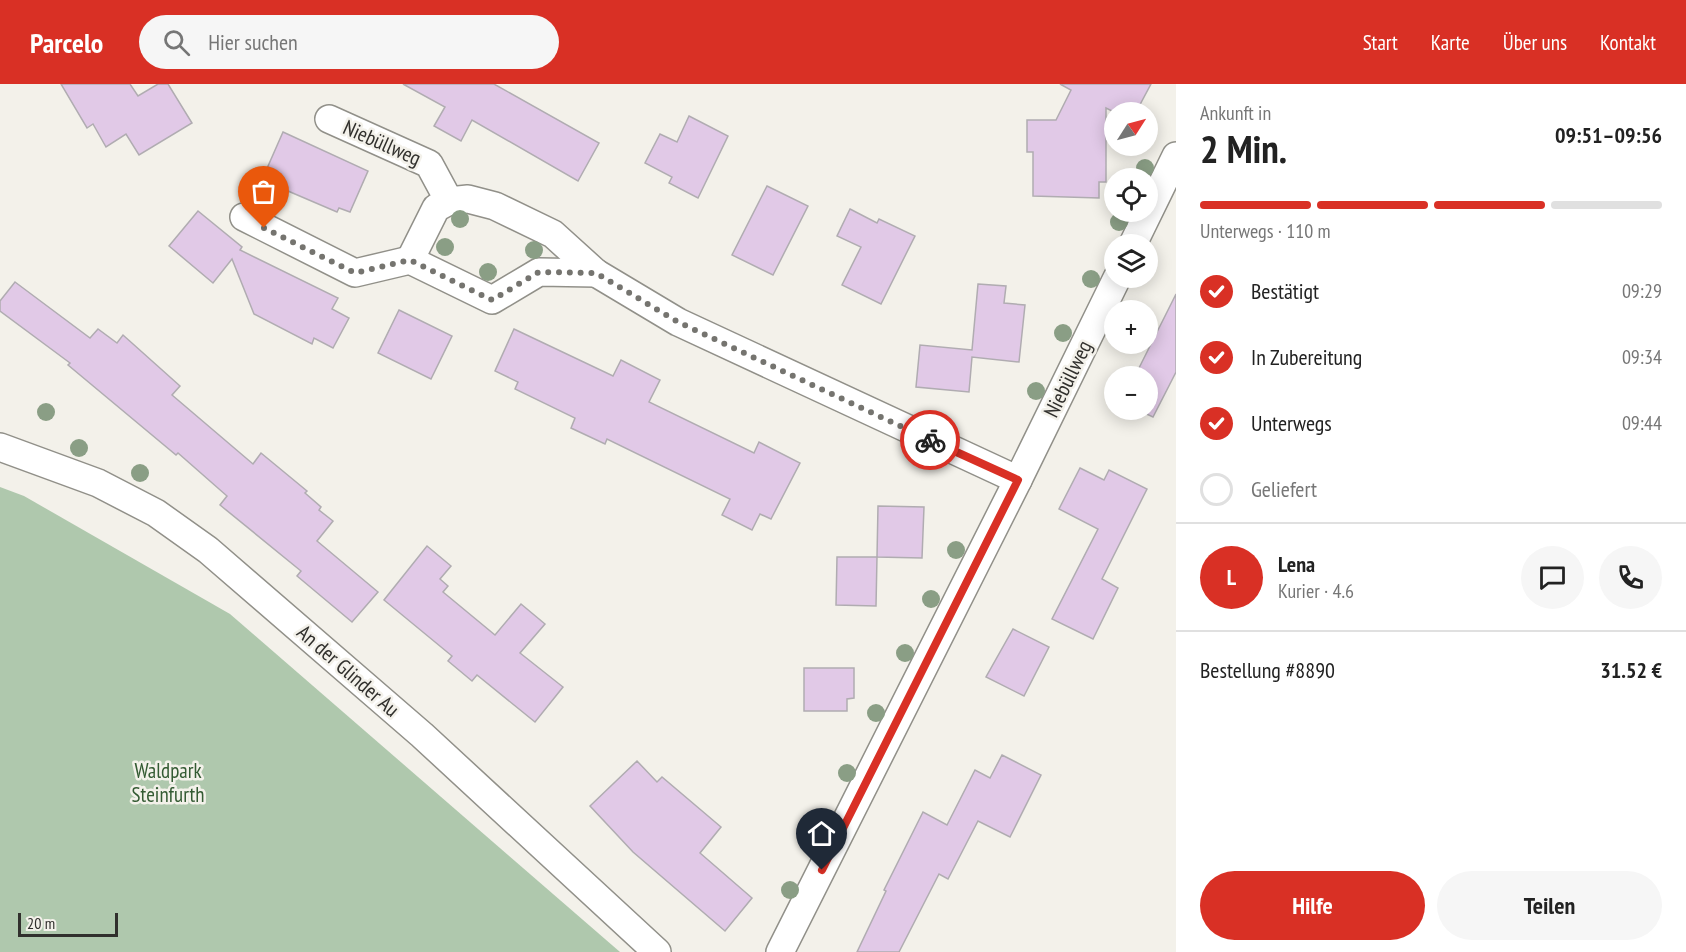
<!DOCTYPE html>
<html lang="de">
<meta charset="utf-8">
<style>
body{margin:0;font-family:"PT Sans Narrow",sans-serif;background:#f6f6f6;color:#222;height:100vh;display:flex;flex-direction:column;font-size:22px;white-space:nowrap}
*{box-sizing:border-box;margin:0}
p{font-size:20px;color:#767676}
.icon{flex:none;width:33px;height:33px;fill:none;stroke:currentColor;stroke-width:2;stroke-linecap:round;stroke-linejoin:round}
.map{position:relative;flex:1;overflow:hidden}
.side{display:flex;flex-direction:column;background:#fff;width:510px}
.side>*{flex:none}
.needle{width:39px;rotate:54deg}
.buttons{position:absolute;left:1104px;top:18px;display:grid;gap:12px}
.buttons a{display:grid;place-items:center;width:54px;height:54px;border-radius:50%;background:#fff;box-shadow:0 3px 15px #0003;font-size:30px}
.scale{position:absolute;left:18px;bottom:15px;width:100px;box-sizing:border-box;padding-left:6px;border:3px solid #31302d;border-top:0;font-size:16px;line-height:21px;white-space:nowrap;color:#31302d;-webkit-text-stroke:4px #f3f1ea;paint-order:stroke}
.pin{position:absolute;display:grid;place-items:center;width:51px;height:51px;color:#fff;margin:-62px -26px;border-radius:50% 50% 50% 0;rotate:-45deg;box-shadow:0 0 6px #0007}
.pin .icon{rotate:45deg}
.courier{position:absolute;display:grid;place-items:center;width:60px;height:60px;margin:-30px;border:4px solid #d93025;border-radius:50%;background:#fff;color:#222;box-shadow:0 2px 8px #0007}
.head em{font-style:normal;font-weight:700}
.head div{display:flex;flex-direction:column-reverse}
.head{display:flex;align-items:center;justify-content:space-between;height:102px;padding:0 24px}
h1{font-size:39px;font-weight:700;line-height:45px}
.bar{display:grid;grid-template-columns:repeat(4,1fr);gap:9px 6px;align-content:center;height:72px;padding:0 24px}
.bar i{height:8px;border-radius:4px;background:#e0e0e0}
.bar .selected{background:#d93025}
.bar p{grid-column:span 4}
.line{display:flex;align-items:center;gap:15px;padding:0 24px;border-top:2px solid #e0e0e0}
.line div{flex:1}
.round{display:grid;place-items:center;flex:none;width:63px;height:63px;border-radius:32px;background:#f6f6f6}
ol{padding:0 24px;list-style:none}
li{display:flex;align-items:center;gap:18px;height:66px}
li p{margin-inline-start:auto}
li .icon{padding:6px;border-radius:50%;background:#d93025;color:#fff;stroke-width:4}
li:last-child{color:#767676}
li i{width:33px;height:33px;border:3px solid #e0e0e0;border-radius:50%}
.cta{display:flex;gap:12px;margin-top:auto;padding:12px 24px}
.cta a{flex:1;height:69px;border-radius:36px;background:#d93025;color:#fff;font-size:24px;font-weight:700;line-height:69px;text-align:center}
.cta a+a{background:#f6f6f6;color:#222}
header{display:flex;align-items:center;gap:36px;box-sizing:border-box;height:84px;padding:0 30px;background:#d93025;color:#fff}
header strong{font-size:28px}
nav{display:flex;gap:33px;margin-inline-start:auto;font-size:21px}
.search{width:420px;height:54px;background:#f6f6f6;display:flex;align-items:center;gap:15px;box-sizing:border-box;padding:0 21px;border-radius:33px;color:#767676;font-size:22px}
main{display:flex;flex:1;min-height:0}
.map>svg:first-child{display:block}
.green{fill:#afc8ad}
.building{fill:#e1c9e7;stroke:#b0acb1;stroke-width:1.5}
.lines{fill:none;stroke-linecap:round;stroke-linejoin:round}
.street-casing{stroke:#919089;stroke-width:30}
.street{stroke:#fff;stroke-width:27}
.tree{fill:#8a9e85}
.done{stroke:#75746f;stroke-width:6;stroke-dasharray:0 10.8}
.route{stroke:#d93025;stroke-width:8}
.labels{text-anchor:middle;stroke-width:5;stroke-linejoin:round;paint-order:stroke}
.street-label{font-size:21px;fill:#31302d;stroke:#f3f1ea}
.park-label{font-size:21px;fill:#345b33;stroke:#f3f1ea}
</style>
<header>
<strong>Parcelo</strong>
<div class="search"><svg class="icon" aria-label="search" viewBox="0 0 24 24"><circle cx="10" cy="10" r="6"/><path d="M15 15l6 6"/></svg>Hier suchen</div>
<nav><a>Start</a><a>Karte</a><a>Über uns</a><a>Kontakt</a></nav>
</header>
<main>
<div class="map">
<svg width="1176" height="868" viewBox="0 0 1176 868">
<rect width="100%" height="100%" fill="#f3f1ea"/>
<path class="green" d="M0 403 24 412 230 530 620 868H0Z"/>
<g class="building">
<path d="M61 0H130L138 12 158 0H168L192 39 139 71 126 50 106 63 93 40 87 44Z"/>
<path d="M403 0H494L599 59 578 97 472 36 461 57 434 42 445 23Z"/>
<path d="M1060 0H1151L1136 28H1114L1106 24V98H1099V114L1033 112V68H1027V36H1056L1071 6Z"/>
<path d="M689 32 728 52 698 114 669 99 672 93 645 79 660 50 677 58Z"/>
<path d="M283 48 368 87 350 128 339 124 337 128 274 101 276 95 265 89Z"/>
<path d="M767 102 808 122 773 191 732 171Z"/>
<path d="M850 125 877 139 879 135 915 152 881 220 842 201 861 163 837 152Z"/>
<path d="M198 127 242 163 240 166 338 214 332 225 349 234 333 264 314 254 312 260 254 230 232 175 213 199 169 162Z"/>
<path d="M15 198 90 254 98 245 117 259 123 251 180 302 172 311 253 380 261 369 307 407 305 409 321 423 319 426 333 437 317 457 378 508 352 538 297 492 301 487 220 421 227 412 178 369 176 371 68 281 70 279 0 227V217Z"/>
<path d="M978 200 1006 202 1004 219 1025 221 1019 278 972 273 969 308 916 303 920 261 972 266Z"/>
<path d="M1176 210V288L1153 333 1138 326H1148V292H1135Z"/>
<path d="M399 226 452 252 431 295 378 269Z"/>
<path d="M514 245 613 292 621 276 660 296 649 318 754 369 759 358 800 379 771 435 760 430 752 446 722 431 730 415 607 355 605 360 571 344 575 334 515 305 518 298 495 287Z"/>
<path d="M1080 384 1104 396 1109 386 1147 405 1102 495 1118 504 1093 555 1052 535 1098 445 1059 425Z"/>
<path d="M878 422 924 423 922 474 877 473Z"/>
<path d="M427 462 451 482 440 495 448 502 443 508 495 551 521 520 545 540 520 569 563 603 535 638 477 591 472 597 448 577 452 572 384 516Z"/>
<path d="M837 473H877L876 522 836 521Z"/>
<path d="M1013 545 1049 563 1024 612 986 593Z"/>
<path d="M804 584H854V614L847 615V627H804Z"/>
<path d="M1002 671 1041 691 1010 753 978 737 948 795 939 790 899 868H857L886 807 884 806 923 728 947 741 975 686 990 694Z"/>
<path d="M637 677 657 698 662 693 721 743 700 769 752 814 725 847 633 768 590 722Z"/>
</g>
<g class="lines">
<g class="street-casing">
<g id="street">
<path d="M329 35 429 80 449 117"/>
<path d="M244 133 355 189 410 176 492 216 539 188 596 189"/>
<path d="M1133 160 1176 72"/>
<path d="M410 176 436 124 449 117 468 115 495 122 553 150 596 189 678 238 1018 396"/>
<path d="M0 363 98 399 156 429 208 466 422 651 657 868"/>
<path d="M780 868 1018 396 1117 194"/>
</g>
</g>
<use href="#street" class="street"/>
</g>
<g class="tree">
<circle cx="1145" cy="84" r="9"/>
<circle cx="460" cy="135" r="9"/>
<circle cx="1119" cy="138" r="9"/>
<circle cx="445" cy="163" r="9"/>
<circle cx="534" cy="166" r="9"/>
<circle cx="488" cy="188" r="9"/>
<circle cx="1091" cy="195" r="9"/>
<circle cx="1063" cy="249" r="9"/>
<circle cx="1036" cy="307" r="9"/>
<circle cx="46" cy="328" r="9"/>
<circle cx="79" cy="364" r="9"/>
<circle cx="140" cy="389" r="9"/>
<circle cx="956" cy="466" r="9"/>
<circle cx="931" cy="515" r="9"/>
<circle cx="905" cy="569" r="9"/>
<circle cx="876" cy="629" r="9"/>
<circle cx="847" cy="689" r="9"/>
<circle cx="818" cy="748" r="9"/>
<circle cx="790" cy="806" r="9"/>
</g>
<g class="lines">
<path class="done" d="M264 144 355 189 410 176 492 216 539 188 596 189 678 238 930 356"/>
<path class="route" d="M822 786 1018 396 930 356"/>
</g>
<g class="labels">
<g class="street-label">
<text transform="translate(382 59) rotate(24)" y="7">Niebüllweg</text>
<text transform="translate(1068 295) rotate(-64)" y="7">Niebüllweg</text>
<text transform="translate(348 587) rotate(41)" y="7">An der Glinder Au</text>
</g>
<g class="park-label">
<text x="168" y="694">Waldpark<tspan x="168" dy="24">Steinfurth</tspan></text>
</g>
</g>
</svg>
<div class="buttons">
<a><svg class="needle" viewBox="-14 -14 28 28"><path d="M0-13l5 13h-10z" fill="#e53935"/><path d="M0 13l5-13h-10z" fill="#767676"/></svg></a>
<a><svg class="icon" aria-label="locate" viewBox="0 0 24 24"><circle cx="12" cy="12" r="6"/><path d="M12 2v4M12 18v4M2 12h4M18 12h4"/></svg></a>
<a><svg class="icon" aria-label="layers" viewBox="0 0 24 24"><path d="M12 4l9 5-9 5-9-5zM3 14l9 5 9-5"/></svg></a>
<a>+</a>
<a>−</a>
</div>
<div class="scale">20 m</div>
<div class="pin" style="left:264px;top:144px;background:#ea580c"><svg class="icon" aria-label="bag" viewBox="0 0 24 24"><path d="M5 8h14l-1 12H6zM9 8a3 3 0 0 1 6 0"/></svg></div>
<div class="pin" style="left:822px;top:786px;background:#1f2937"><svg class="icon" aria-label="home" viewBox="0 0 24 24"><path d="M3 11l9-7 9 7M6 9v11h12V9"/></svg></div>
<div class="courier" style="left:930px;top:356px"><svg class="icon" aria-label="bike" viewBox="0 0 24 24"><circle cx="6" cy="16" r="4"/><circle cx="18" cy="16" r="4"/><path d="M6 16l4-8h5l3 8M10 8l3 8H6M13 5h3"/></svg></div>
</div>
<section class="side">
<div class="head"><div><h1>2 Min.</h1><p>Ankunft in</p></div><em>09:51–09:56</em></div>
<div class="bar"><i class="selected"></i><i class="selected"></i><i class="selected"></i><i></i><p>Unterwegs · 110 m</p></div>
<ol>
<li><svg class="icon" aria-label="check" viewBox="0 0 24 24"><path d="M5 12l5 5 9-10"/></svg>Bestätigt<p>09:29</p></li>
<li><svg class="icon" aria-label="check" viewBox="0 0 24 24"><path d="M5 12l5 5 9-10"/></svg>In Zubereitung<p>09:34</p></li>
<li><svg class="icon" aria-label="check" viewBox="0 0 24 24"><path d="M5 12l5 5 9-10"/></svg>Unterwegs<p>09:44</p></li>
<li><i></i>Geliefert</li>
</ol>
<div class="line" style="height:108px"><b class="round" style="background:#d93025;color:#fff">L</b><div><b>Lena</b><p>Kurier · 4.6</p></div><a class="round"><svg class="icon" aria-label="chat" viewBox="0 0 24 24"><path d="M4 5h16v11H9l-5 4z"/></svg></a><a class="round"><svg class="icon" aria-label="phone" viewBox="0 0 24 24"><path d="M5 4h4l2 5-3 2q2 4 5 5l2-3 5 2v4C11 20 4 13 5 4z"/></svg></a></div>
<div class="line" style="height:78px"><div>Bestellung #8890</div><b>31.52 €</b></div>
<div class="cta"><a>Hilfe</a><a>Teilen</a></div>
</section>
</main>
